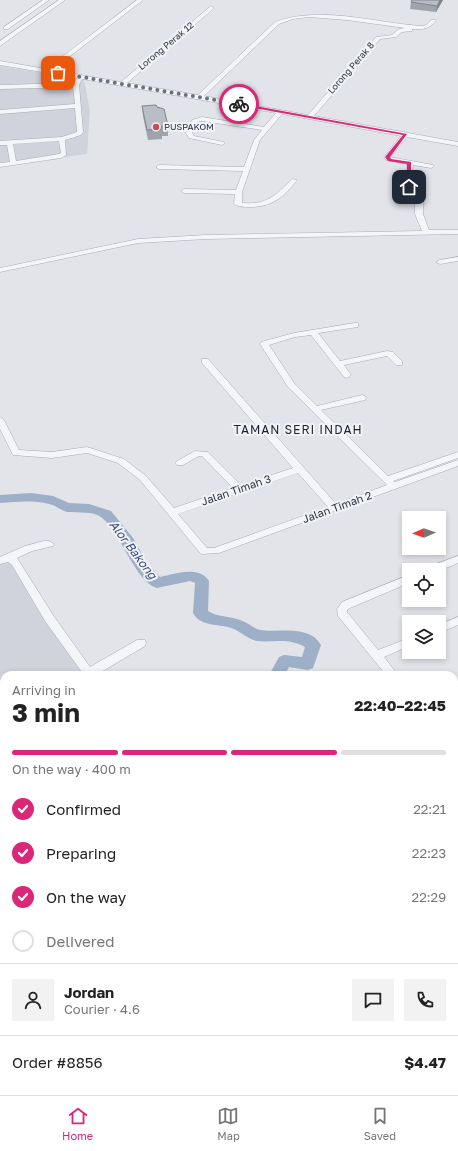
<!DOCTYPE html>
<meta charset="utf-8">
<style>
body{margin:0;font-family:"Golos Text",sans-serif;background:#f2f2f2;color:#222;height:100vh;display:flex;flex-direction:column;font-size:15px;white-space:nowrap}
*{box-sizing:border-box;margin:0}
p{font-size:13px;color:#767676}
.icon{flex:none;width:22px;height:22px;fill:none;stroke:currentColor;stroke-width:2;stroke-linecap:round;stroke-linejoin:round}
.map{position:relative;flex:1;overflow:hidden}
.side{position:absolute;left:0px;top:671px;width:458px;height:424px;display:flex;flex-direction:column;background:#fff;border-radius:12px 12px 0 0;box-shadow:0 2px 6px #0003}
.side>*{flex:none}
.needle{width:26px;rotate:268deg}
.tools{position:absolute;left:402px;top:511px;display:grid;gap:8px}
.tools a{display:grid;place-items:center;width:44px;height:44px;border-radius:0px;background:#fff;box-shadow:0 2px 6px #0003;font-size:20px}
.pin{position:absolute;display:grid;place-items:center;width:34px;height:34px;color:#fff;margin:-17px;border-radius:8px;box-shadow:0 2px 6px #0006}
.courier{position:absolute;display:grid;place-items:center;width:40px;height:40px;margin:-20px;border:3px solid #db2777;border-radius:50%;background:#fff;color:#222;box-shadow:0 1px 5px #0007}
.summary em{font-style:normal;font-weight:700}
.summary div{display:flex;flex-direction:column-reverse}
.summary{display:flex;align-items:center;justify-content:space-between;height:68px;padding:0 12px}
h1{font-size:26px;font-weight:700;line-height:30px}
.bar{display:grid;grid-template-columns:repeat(4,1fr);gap:6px 4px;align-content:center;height:48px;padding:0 12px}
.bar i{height:5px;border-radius:3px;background:#e0e0e0}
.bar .current{background:#db2777}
.bar p{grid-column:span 4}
.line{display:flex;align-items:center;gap:10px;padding:0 12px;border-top:1px solid #e0e0e0}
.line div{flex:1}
.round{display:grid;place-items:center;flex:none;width:42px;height:42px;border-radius:0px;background:#f2f2f2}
ol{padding:0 12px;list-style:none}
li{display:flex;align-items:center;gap:12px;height:44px}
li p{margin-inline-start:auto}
li .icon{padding:4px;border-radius:50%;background:#db2777;color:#fff;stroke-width:4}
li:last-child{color:#767676}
li i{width:22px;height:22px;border:2px solid #e0e0e0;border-radius:50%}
.menu{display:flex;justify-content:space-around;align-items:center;height:56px;border-top:1px solid #e0e0e0;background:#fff;font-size:11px;color:#767676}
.menu a{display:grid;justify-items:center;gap:2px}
.menu .current{color:#db2777}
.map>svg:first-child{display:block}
.built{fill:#d0d3dc}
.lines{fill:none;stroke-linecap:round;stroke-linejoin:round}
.river{fill:#9eafc8;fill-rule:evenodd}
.minor-casing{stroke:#a7abb4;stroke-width:1}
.minor{fill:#f4f5f8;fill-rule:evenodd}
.wall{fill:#9fa3aa}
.shaded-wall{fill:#82848b}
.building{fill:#b9bdc6;stroke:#82848b}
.route{fill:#db2777}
.done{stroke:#6a707c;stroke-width:4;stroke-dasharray:0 7.2}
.poi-dot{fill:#ca4c53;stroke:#f1f3f7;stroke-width:1.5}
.labels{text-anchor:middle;stroke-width:4;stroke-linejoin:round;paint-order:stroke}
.far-street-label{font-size:9px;fill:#2a3141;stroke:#f1f3f7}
.far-poi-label{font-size:9px;fill:#2a3141;stroke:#f1f3f7;text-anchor:start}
.street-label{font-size:11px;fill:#2a3141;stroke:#f1f3f7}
.neighbourhood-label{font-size:12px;letter-spacing:1px;fill:#1d2232;stroke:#f1f3f7}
.water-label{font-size:12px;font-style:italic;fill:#364c74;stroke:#f1f3f7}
</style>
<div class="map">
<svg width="458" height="1095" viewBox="0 0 458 1095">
<rect width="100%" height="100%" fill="#e2e4ea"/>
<g class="built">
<path d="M0 66 84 80 90 111 87 154 0 166Z"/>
<path d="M10 559 92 675H4V888L0 890V563Z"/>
</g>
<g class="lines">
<g class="river">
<path d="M31 493 53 496 69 503 89 504 111 511 133 538 148 565 160 577C175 574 199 565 209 581L208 611C218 617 229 616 240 620 247 622 253 628 260 630 278 633 309 624 321 645L313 668 308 670 289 667 285 675H269L279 657 284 655 302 657 305 647C287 637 275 643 257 641 248 639 242 633 234 629 221 623 201 628 193 613L195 583 190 581 157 588C135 582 121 532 101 517 92 511 79 513 68 512 61 511 56 505 49 504 33 500 16 502 0 503V495Z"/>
<path d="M454 775 458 776V792L454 791Z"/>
</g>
<g class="minor-casing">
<g id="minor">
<path d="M43 0H49L8 29H4V27Z"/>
<path d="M59 0H65L0 46V41Z"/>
<path d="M137 0H143L52 70 121 82 211 6 214 8 213 9 127 83 198 95 275 22C323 5 373 23 422 26L426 25 431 20H435L436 21C429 29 422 30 412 29V31L402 32 396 37 380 39 314 116 458 142V146L407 137 390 157 433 165V167L431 168 413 165 411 184 423 199V214L429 230H458V234L206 239 138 243 0 272V268L138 239 206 235 422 231 415 214V199L405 184 407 164 386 160 384 157 401 136 282 114 260 140 242 192V203C267 205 275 196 292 179L297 180C284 197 272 207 250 207 244 207 239 207 234 204L235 194 184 193 181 191 184 189 236 190 243 171 159 169 156 167 159 165 244 167 254 140 262 130 202 121 197 122 192 133 194 136 224 142 225 143 222 145 189 138 186 133 192 120 202 117 264 127 276 113 82 79 79 85 83 132 81 135 65 140 66 155 61 158 0 167V163L10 162 7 145H0V141L62 137 77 132 75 108 0 114V110L75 104 73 87 0 89V85L74 83 77 78 0 65V61L46 69ZM309 17 347 20 405 28 399 29 392 35 376 37 308 115 204 96 279 24 293 19ZM59 141 61 153 59 154 16 161 13 144Z"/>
<path d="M458 257V261L440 264 436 262 440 260Z"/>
<path d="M355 323H358V327L318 333 340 361 387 351 393 352 402 361V365H396L387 356 344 365 351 375 347 378 344 377 311 335 295 337 269 345 294 383 317 406 362 395 365 396 366 398 365 400 321 410 388 476 458 452V458L393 481 395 482 458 460V466L219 553 201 554 140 480 118 463 87 453 52 458 13 455 0 429V417L4 420 19 450 52 452 87 447 124 459 146 476 174 508 233 488 202 456H199L183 465H177L175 463 177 461 195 451 208 452 241 485 293 468 202 363V359H208L336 504 387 485 288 387 260 344 261 342 294 333ZM298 473 328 507 214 548H207L178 514Z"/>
<path d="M44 541H49L54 544 53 546 32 551 17 558 53 615 90 667 137 640H145L146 643 145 646 96 675H84L45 621 12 565 8 562 0 564V557L25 546Z"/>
<path d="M458 556V563L439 571 427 570 428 567Z"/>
<path d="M409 575V583L350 608 347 610V612L378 650 409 638V646L384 657 398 675H386L338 616 337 609 342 602Z"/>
<path d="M458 617V625L439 633V625Z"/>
<path d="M458 691V700L454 701V692Z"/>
<path d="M454 849 458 850V862L454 861Z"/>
</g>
</g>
<use href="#minor" class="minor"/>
</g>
<g class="wall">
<path d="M412 0H443L436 12 410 9 411 2Z"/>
<path d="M142 106 157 107 168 126V136H162V139L148 140 143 116Z"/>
</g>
<path class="shaded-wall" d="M440 0H443L436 12 437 6Z"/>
<g class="building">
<path d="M412 0H440L437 6 411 2Z"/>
<path d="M156 105 157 107 164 109 168 126H161L162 129 147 130 142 106Z"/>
</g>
<path class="route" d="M239 103 407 134 390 157 391 159 411 162V187H407V164L388 161 385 157 403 135 237 105Z"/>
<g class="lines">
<path class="done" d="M58 73 239 104"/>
</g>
<circle class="poi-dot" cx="156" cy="127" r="4"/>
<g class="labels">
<g class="far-street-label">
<text transform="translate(166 46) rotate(-40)" y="3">Lorong Perak 12</text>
<text transform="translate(351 68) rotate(-49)" y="3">Lorong Perak 8</text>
</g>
<g class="far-poi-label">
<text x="164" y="130">PUSPAKOM</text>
</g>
<g class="street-label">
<text transform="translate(236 490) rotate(-19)" y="4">Jalan Timah 3</text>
<text transform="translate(337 507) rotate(-20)" y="4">Jalan Timah 2</text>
</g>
<g class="neighbourhood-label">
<text x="298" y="434">TAMAN SERI INDAH</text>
</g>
<g class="water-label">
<text transform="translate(133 550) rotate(53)" y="4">Alor Bakong</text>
</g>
</g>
</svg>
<div class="tools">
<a><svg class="needle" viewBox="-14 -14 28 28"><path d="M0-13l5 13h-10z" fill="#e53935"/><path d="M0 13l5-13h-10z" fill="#767676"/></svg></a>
<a><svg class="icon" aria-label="locate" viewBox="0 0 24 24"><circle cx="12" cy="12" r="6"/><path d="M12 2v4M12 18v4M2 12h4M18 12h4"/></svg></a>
<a><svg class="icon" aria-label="layers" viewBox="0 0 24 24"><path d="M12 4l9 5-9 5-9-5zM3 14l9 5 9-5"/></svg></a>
</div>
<div class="pin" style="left:58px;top:73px;background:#ea580c"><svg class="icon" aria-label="bag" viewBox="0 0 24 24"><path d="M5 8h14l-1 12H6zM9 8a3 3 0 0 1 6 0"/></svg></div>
<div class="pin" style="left:409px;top:187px;background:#1f2937"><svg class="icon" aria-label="home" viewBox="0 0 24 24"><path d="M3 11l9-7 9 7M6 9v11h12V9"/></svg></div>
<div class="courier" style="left:239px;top:104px"><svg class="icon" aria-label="bike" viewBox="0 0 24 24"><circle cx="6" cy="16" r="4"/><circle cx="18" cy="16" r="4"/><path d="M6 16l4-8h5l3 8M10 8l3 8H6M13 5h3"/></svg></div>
<section class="side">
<div class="summary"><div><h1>3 min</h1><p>Arriving in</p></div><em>22:40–22:45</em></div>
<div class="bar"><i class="current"></i><i class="current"></i><i class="current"></i><i></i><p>On the way · 400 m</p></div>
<ol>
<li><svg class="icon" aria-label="check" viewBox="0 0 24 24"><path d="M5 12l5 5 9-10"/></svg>Confirmed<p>22:21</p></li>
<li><svg class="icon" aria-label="check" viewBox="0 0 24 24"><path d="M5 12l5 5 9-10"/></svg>Preparing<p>22:23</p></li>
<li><svg class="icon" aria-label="check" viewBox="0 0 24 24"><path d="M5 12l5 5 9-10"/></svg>On the way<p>22:29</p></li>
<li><i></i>Delivered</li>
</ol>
<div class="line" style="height:72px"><a class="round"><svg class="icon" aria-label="person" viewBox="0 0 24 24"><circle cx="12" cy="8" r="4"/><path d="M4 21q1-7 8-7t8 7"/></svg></a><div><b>Jordan</b><p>Courier · 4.6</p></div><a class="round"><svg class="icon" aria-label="chat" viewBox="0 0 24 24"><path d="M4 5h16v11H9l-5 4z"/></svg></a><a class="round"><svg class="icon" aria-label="phone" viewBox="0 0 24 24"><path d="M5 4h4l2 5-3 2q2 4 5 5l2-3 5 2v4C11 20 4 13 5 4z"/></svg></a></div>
<div class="line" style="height:52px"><div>Order #8856</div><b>$4.47</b></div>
</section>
</div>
<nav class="menu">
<a class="current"><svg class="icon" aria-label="home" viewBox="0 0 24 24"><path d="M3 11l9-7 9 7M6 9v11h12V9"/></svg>Home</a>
<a><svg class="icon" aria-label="map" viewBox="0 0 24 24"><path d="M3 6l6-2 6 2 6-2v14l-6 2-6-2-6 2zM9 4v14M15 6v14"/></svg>Map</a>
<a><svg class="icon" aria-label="saved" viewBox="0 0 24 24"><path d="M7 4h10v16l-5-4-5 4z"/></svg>Saved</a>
</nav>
